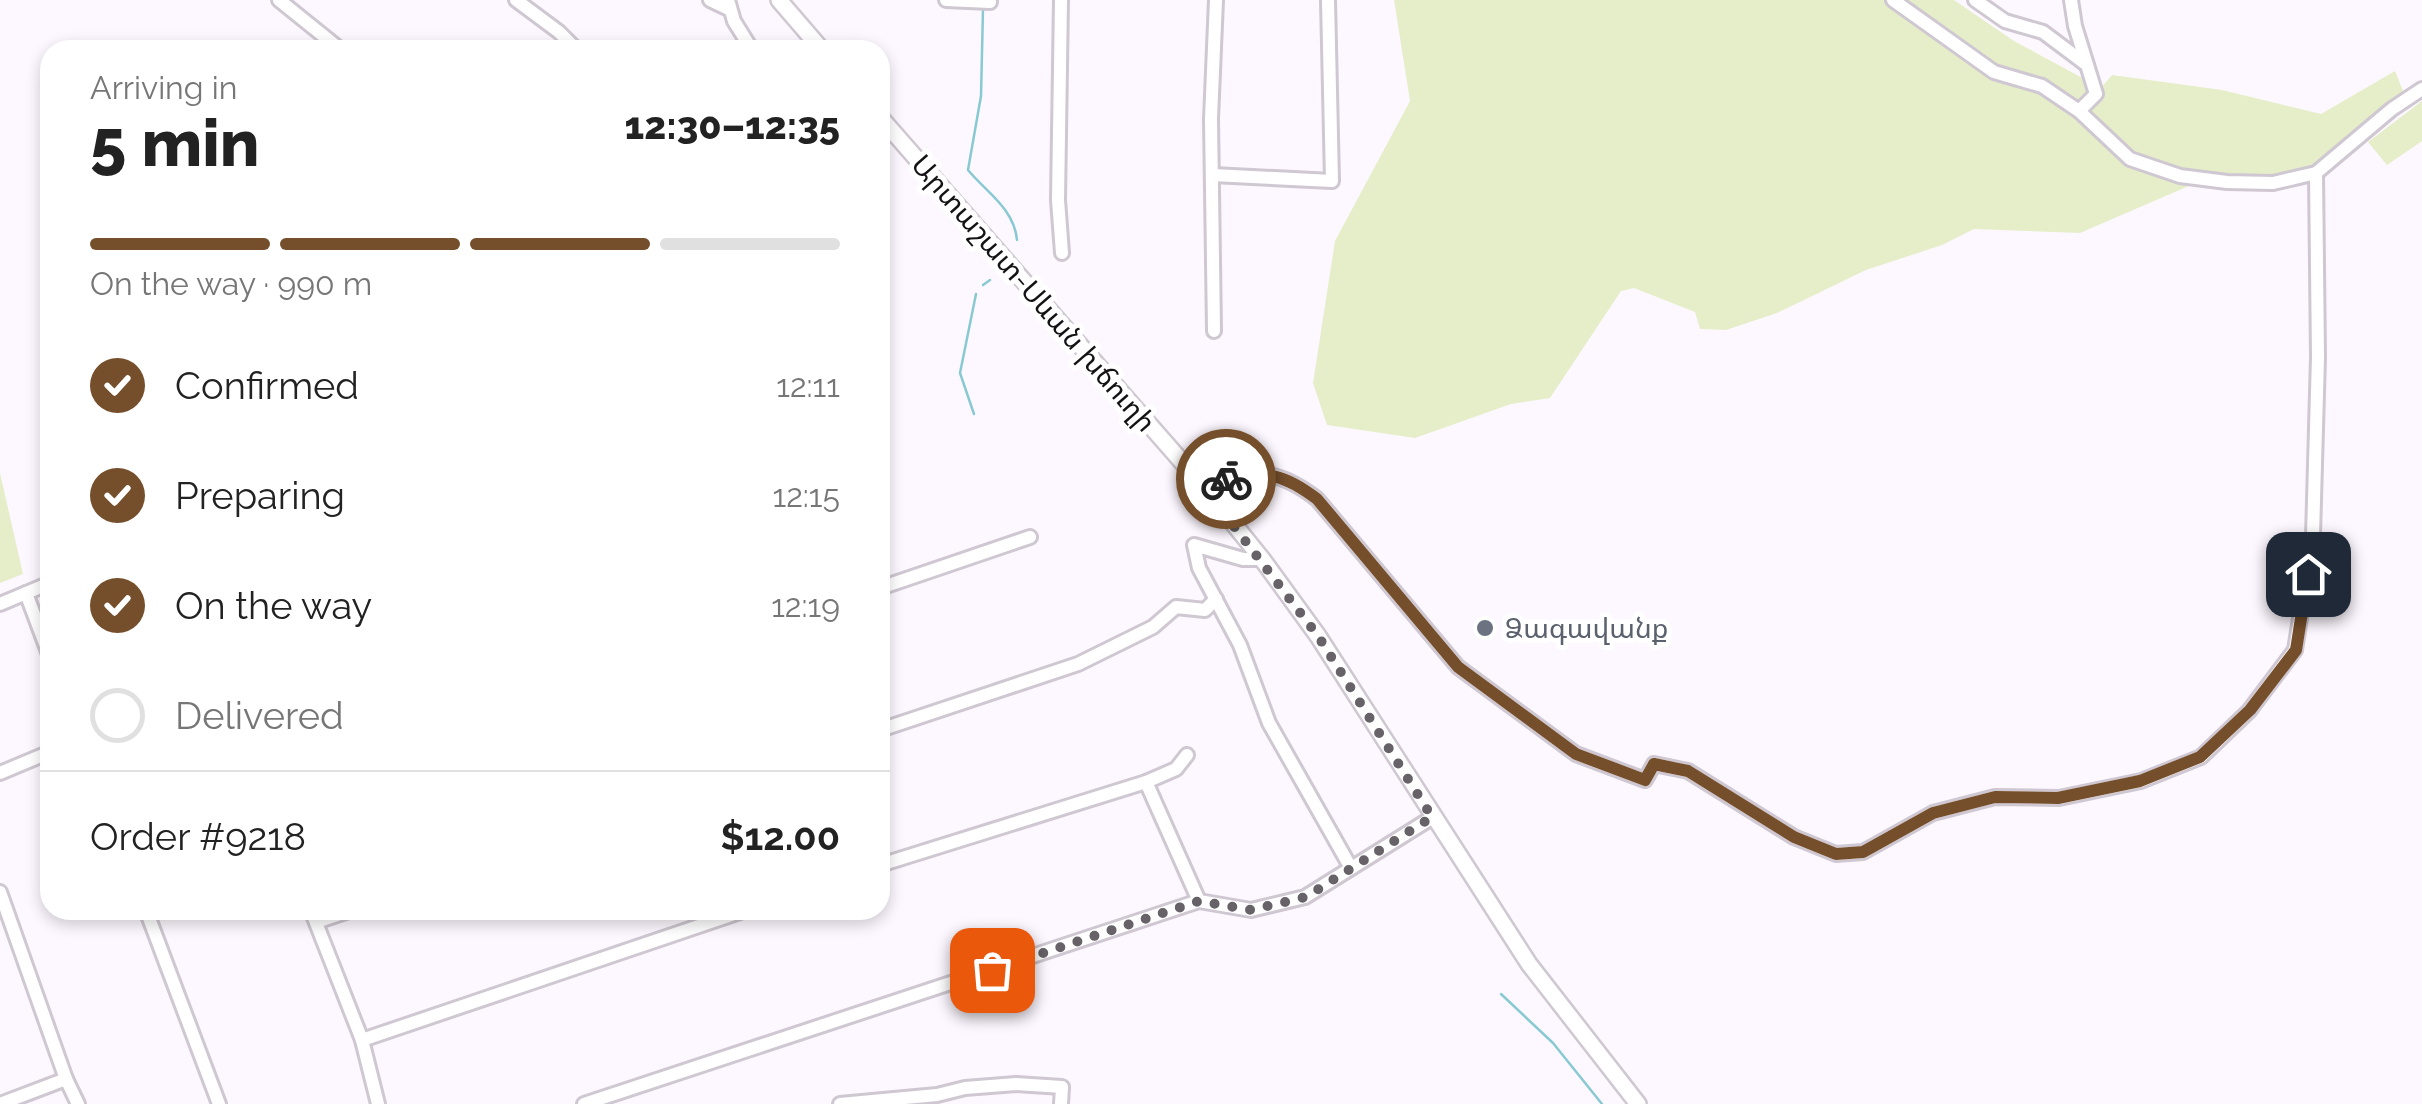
<!DOCTYPE html>
<meta charset="utf-8">
<style>
body{margin:0;font-family:Raleway,"Noto Sans Armenian",sans-serif;background:#f2f2f2;color:#222;height:100vh;display:flex;flex-direction:column;font-size:38px;white-space:nowrap}
*{box-sizing:border-box;margin:0}
p{font-size:32px;color:#767676}
.icon{flex:none;width:55px;height:55px;fill:none;stroke:currentColor;stroke-width:2;stroke-linecap:round;stroke-linejoin:round}
.map{position:relative;flex:1;overflow:hidden}
.side{position:absolute;left:40px;top:40px;width:850px;height:880px;display:flex;flex-direction:column;background:#fff;border-radius:30px;box-shadow:0 5px 15px #0003}
.side>*{flex:none}
.pin{position:absolute;display:grid;place-items:center;width:85px;height:85px;color:#fff;margin:-42px;border-radius:20px;box-shadow:0 5px 15px #0006}
.courier{position:absolute;display:grid;place-items:center;width:100px;height:100px;margin:-50px;border:8px solid #754f2b;border-radius:50%;background:#fff;color:#222;box-shadow:0 2px 12px #0007}
.overview em{font-style:normal;font-weight:800}
.overview div{display:flex;flex-direction:column-reverse}
.overview{display:flex;align-items:center;justify-content:space-between;height:170px;padding:0 50px}
h1{font-size:65px;font-weight:800;line-height:75px}
.bar{display:grid;grid-template-columns:repeat(4,1fr);gap:15px 10px;align-content:center;height:120px;padding:0 50px}
.bar i{height:12px;border-radius:8px;background:#e0e0e0}
.bar .on{background:#754f2b}
.bar p{grid-column:span 4}
.line{display:flex;align-items:center;gap:25px;padding:0 50px;border-top:2px solid #e0e0e0}
.line div{flex:1}
ol{padding:0 50px;list-style:none}
li{display:flex;align-items:center;gap:30px;height:110px}
li p{margin-inline-start:auto}
li .icon{padding:10px;border-radius:50%;background:#754f2b;color:#fff;stroke-width:4}
li:last-child{color:#767676}
li i{width:55px;height:55px;border:5px solid #e0e0e0;border-radius:50%}
.map>svg:first-child{display:block}
.green{fill:#e6eec9}
.lines{fill:none;stroke-linecap:round;stroke-linejoin:round}
.stream{stroke:#88c9d2;stroke-width:2.5}
.minor-casing{stroke:#cfc7d1;stroke-width:18}
.major-casing{stroke:#cfc7d1;stroke-width:20}
.minor{stroke:#fff;stroke-width:12}
.major{stroke:#fff;stroke-width:15}
.done{stroke:#666267;stroke-width:10;stroke-dasharray:0 18}
.route{stroke:#754f2b;stroke-width:12}
.worship-dot{fill:#6b7280;stroke:#fff;stroke-width:4}
.labels{text-anchor:middle;stroke-width:10;stroke-linejoin:round;paint-order:stroke}
.street-label{font-size:28px;fill:#141215;stroke:#fff}
.worship-label{font-size:28px;fill:#5b616d;stroke:#fff;text-anchor:start}
</style>
<div class="map">
<svg width="2422" height="1104" viewBox="0 0 2422 1104">
<rect width="100%" height="100%" fill="#fdf8ff"/>
<g class="green">
<path d="M1394 0H1954L2014 41 2101 88 2112 75 2222 90 2321 114 2395 71 2404 93 2315 171 2281 180 2205 179 2080 233 1974 229 1942 245 1866 270 1777 313 1726 330 1700 329 1695 312 1634 288 1621 291 1550 398 1511 404 1415 438 1327 425 1313 383 1335 241 1410 101Z"/>
<path d="M2422 101V141L2387 165 2368 142Z"/>
<path d="M0 473 23 574 0 583Z"/>
</g>
<g class="lines">
<g class="stream">
<path d="M983 9 981 96 968 170C986 192 1014 208 1017 240"/>
<path d="M983 285 990 280"/>
<path d="M974 414 960 373 976 294"/>
<path d="M1501 994 1553 1043 1602 1104"/>
</g>
<g class="minor-casing">
<g id="minor">
<path d="M279 0 341 50"/>
<path d="M516 0 559 32 577 50"/>
<path d="M710 0 729 9"/>
<path d="M728 0 734 21 752 50"/>
<path d="M946 0 990 2"/>
<path d="M1061 0 1058 200 1062 253"/>
<path d="M1893 0 1994 72 2042 86 2079 111 2130 159 2180 176 2227 182 2273 183 2316 173 2392 109 2422 89"/>
<path d="M1975 0 2005 21 2043 32 2087 65"/>
<path d="M2071 0 2075 26 2096 94 2079 111"/>
<path d="M1213 175 1332 181 1328 0"/>
<path d="M1214 331 1211 119 1216 0"/>
<path d="M1204 487C1253 469 1275 467 1317 499L1458 667 1576 754 1645 780 1654 764 1688 771 1794 837 1836 854 1863 852 1933 813 1995 797 2059 798 2141 781 2201 757 2249 711 2295 650 2313 536 2318 357 2316 173"/>
<path d="M1262 559H1243L1194 545 1199 568 1240 645 1269 723 1351 868"/>
<path d="M880 588 1030 537"/>
<path d="M26 593 50 657"/>
<path d="M0 604 50 583"/>
<path d="M880 730 1078 664 1153 627 1176 607 1205 610 1216 599"/>
<path d="M0 773 50 752"/>
<path d="M1146 782 1199 901"/>
<path d="M880 865 1146 782 1176 769 1187 755"/>
<path d="M0 892 66 1079 78 1104"/>
<path d="M146 910 219 1104"/>
<path d="M311 910 362 1040 378 1104"/>
<path d="M316 922 352 910"/>
<path d="M362 1040 746 910"/>
<path d="M0 1104 66 1079"/>
<path d="M584 1104 1199 901 1251 910 1305 897 1433 817"/>
<path d="M840 1104 937 1095 965 1088 1016 1084 1062 1087 1061 1104"/>
</g>
</g>
<g class="major-casing">
<g id="major">
<path d="M779 0 822 50"/>
<path d="M880 117 1204 487 1262 559 1318 636 1529 964 1638 1104"/>
</g>
</g>
<use href="#minor" class="minor"/>
<use href="#major" class="major"/>
</g>
<g class="lines">
<path class="done" d="M992 970 1199 901 1251 910 1306 897 1432 817 1318 636 1204 487 1226 479"/>
<path class="route" d="M1226 479C1268 471 1284 474 1317 499L1458 667 1576 754 1645 780 1654 764 1688 771 1794 837 1836 854 1863 852 1933 813 1995 797 2058 798 2140 781 2200 757 2250 710 2296 650 2308 574"/>
</g>
<circle class="worship-dot" cx="1485" cy="628" r="10"/>
<g class="labels">
<g class="street-label">
<text transform="translate(1034 293) rotate(49)" y="10">Արտաշատ-Սևան խճուղի</text>
</g>
<g class="worship-label">
<text x="1505" y="638">Ձագավանք</text>
</g>
</g>
</svg>
<div class="pin" style="left:992px;top:970px;background:#ea580c"><svg class="icon" aria-label="bag" viewBox="0 0 24 24"><path d="M5 8h14l-1 12H6zM9 8a3 3 0 0 1 6 0"/></svg></div>
<div class="pin" style="left:2308px;top:574px;background:#1f2937"><svg class="icon" aria-label="home" viewBox="0 0 24 24"><path d="M3 11l9-7 9 7M6 9v11h12V9"/></svg></div>
<div class="courier" style="left:1226px;top:479px"><svg class="icon" aria-label="bike" viewBox="0 0 24 24"><circle cx="6" cy="16" r="4"/><circle cx="18" cy="16" r="4"/><path d="M6 16l4-8h5l3 8M10 8l3 8H6M13 5h3"/></svg></div>
<section class="side">
<div class="overview"><div><h1>5 min</h1><p>Arriving in</p></div><em>12:30–12:35</em></div>
<div class="bar"><i class="on"></i><i class="on"></i><i class="on"></i><i></i><p>On the way · 990 m</p></div>
<ol>
<li><svg class="icon" aria-label="check" viewBox="0 0 24 24"><path d="M5 12l5 5 9-10"/></svg>Confirmed<p>12:11</p></li>
<li><svg class="icon" aria-label="check" viewBox="0 0 24 24"><path d="M5 12l5 5 9-10"/></svg>Preparing<p>12:15</p></li>
<li><svg class="icon" aria-label="check" viewBox="0 0 24 24"><path d="M5 12l5 5 9-10"/></svg>On the way<p>12:19</p></li>
<li><i></i>Delivered</li>
</ol>
<div class="line" style="height:130px"><div>Order #9218</div><b>$12.00</b></div>
</section>
</div>
